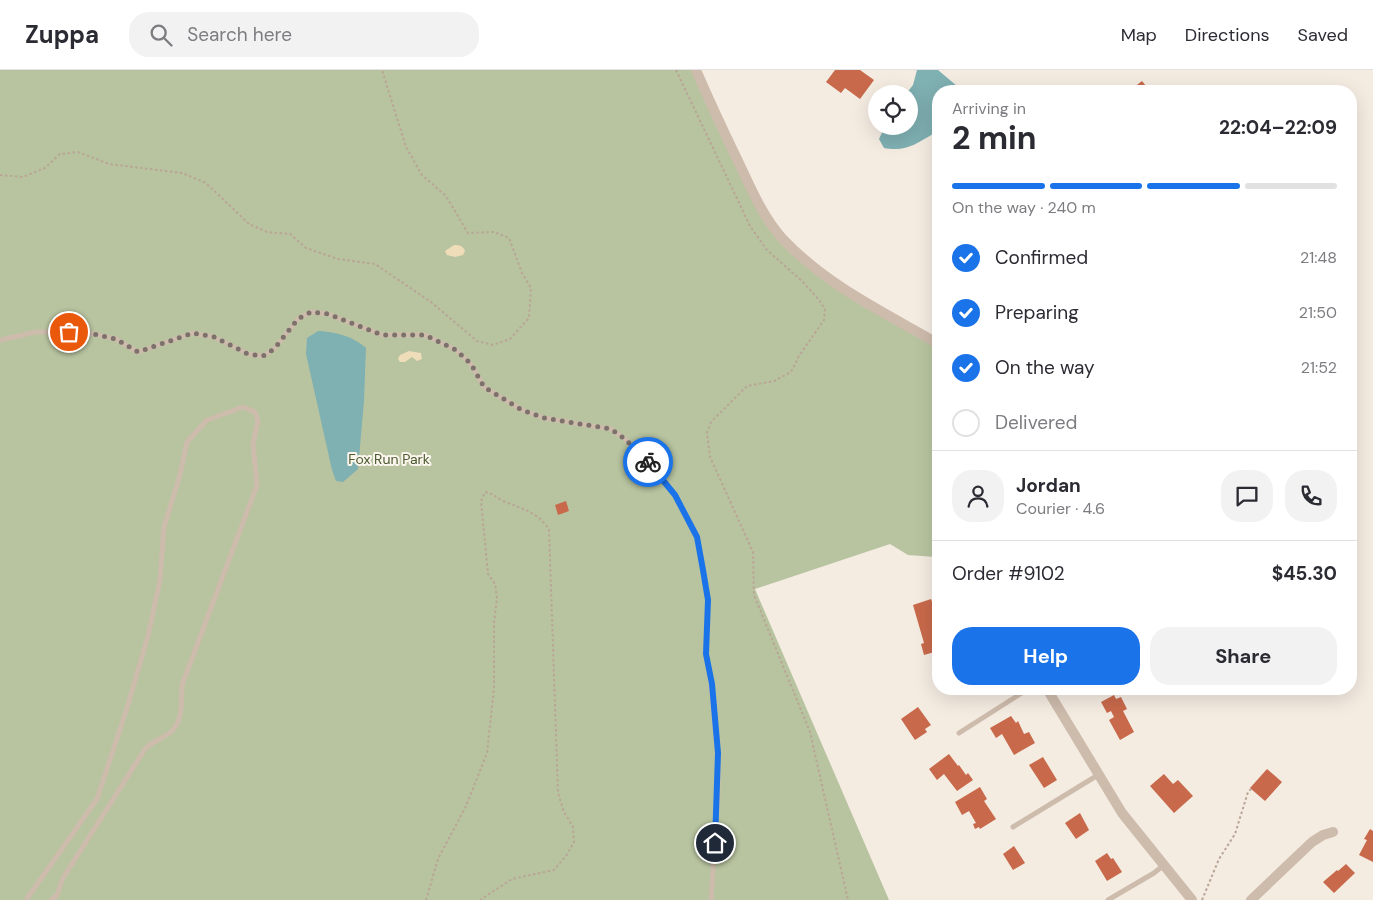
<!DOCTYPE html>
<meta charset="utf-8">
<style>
body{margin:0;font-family:"DM Sans",sans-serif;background:#f2f2f3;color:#2b2b33;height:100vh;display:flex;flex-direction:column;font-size:19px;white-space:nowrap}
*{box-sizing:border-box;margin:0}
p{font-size:16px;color:#7c7c81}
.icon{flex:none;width:28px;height:28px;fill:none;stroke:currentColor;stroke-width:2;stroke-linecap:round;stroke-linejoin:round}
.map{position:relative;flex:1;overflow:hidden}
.side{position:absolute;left:932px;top:15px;width:425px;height:610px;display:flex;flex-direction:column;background:#fff;border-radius:20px;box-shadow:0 5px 20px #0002}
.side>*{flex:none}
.controls{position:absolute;left:868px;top:15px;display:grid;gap:10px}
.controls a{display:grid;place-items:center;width:50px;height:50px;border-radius:50%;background:#fff;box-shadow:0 5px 20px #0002;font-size:25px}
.pin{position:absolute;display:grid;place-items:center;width:42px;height:42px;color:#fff;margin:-21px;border:2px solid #fff;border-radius:50%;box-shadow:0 1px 5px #0007}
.courier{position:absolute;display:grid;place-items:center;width:50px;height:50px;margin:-25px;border:4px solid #1a73e8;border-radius:50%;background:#fff;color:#222;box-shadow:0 1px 6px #0007}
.headline em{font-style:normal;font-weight:700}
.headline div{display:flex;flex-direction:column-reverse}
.headline{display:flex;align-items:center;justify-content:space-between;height:85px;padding:0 20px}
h1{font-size:32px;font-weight:700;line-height:38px}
.bar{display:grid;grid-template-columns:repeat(4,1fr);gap:8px 5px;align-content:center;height:60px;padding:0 20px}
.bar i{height:6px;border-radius:4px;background:#e1e1e2}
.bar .current{background:#1a73e8}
.bar p{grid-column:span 4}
.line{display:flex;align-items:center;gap:12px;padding:0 20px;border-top:1px solid #e1e1e2}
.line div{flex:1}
.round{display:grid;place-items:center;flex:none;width:52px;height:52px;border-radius:20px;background:#f2f2f3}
ol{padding:0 20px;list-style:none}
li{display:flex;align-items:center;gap:15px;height:55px}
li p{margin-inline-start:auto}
li .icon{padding:5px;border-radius:50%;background:#1a73e8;color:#fff;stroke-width:4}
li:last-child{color:#7c7c81}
li i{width:28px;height:28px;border:2px solid #e1e1e2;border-radius:50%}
.button{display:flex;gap:10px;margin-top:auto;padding:10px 20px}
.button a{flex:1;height:58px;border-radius:20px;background:#1a73e8;color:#fff;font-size:20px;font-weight:700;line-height:58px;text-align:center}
.button a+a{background:#f2f2f3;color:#2b2b33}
header{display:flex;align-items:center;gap:30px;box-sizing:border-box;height:70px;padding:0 25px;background:#fff;border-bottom:1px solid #e1e1e2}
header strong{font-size:24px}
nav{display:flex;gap:28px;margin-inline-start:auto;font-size:18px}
.search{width:350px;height:45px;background:#f2f2f3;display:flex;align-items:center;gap:12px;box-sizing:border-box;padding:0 18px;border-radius:20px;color:#7c7c81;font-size:19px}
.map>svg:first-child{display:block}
.green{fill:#b8c4a0}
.sand{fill:#efdcb8}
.water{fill:#7fb0b2}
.building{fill:#c8694b}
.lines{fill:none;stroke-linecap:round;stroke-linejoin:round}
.path{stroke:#b9a596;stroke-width:2;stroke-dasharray:2.5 2.5;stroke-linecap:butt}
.lane{stroke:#cdbbac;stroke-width:5}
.street{stroke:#cdbbac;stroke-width:10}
.done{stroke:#7c716b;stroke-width:5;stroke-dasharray:0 9}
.route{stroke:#1a73e8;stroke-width:6}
.labels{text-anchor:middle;stroke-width:4;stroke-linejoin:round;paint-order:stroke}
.park-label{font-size:14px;fill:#4a5a2e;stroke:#fbf5ee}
</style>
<header>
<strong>Zuppa</strong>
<div class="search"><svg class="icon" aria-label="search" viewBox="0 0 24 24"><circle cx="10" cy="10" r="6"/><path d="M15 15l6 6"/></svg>Search here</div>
<nav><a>Map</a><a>Directions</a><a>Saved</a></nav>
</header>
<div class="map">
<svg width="1373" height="830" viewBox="0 0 1373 830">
<rect width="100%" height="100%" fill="#f4ebe1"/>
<path class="green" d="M0 0H696L769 150 813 197 939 277V483L935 487 908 485 890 474 755 519 889 830H0Z"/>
<g class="sand">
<path d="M454 175C460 175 463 176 465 181L463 185 455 187 447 185 445 181Z"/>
<path d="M409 281 421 283 422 289 417 291 412 287 405 292H400L398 289 400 285Z"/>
</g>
<g class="water">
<path d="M917 0H938L957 16 959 21H939V63H935C915 74 907 82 884 78L879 69 885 56H909V24H906L913 15Z"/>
<path d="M318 261C337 262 352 266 366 278L364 331 358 399 343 412 336 411 332 400 306 284 307 268Z"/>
</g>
<g class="building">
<path d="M835 0H860L874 10 860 29 845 18 841 23 826 12Z"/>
<path d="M1142 11 1150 21H1129L1133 18Z"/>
<path d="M566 431 569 441 558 445 555 435Z"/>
<path d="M931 529 939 551V563L934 565 938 581 924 585 921 574 924 573 913 535Z"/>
<path d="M1114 625 1116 629 1121 627 1127 639 1123 641 1134 662 1120 670 1109 650 1114 647 1111 641 1107 643 1101 632Z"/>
<path d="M918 637 931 655 925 659 927 662 915 670 901 649Z"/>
<path d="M1011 646 1016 653 1018 651 1024 664 1029 662 1035 673 1014 685 1002 664 996 668 990 658Z"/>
<path d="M949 684 958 696 959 695 966 705 968 703 973 710 957 721 944 704 937 710 929 699Z"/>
<path d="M1043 687 1057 710 1044 718 1029 695Z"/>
<path d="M1267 699 1282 712 1265 731 1250 718Z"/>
<path d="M1164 704 1173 714 1178 710 1193 726 1174 743 1150 716Z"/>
<path d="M980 717 987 729 984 731 996 749 980 759 979 757 975 759 973 754 976 753 969 741 962 745 955 732Z"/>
<path d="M1080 743 1089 760 1076 769 1065 753Z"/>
<path d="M1370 759 1373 761V792L1359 785 1367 770 1364 769Z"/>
<path d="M1014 776 1025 793 1013 800 1003 784Z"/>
<path d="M1107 783 1111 789 1113 788 1122 802 1107 811 1095 791Z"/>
<path d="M1346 794 1355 803 1334 823 1323 812 1337 800 1338 801Z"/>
</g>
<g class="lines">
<g class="path">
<path d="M676 0 750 156 767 180 803 212 819 230 825 239 824 250 799 286 791 302 774 311 747 316 711 352 707 363 710 387 753 482 754 525 810 662 848 830"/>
<path d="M0 105 23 107 45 98 60 84 78 82 109 94 182 103 206 113 249 154 267 162 290 164 306 178 338 189 375 194 431 232 477 271 493 275 510 269 529 248 531 218 522 203 509 168 494 162 468 163 446 126 422 105 406 77 382 0"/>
<path d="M426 830 438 789 466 736 487 683 494 618V553L497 528 495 514 488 504 481 431 485 422C492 423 496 427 503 431 522 439 536 441 549 459L558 723 564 742 573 757 574 772 566 786 554 800 512 809 480 830"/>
<path d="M1202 830 1219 789 1235 764 1248 722 1251 719"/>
</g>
<g class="lane">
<path d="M0 270 36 262H85L116 269 138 282 193 263 214 267 248 284 263 286 274 279 298 249 311 242 328 244 382 265H425L456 280 471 294 484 317 522 340 544 348 611 359 625 369 646 389 675 425 697 467 703 500 708 530 706 584 711 614 718 683V724L711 830"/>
<path d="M959 663 1028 619"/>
<path d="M1013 757 1098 705"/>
<path d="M26 830 97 729 127 638 148 566 160 510 164 457 180 405 187 372 207 350 243 337 255 342 258 351 253 374 257 415 182 615C181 632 184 654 168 664 160 669 152 672 145 679L63 808 57 825 51 830"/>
<path d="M1108 830 1154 803 1164 795"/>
</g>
<g class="street">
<path d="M696 0C709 30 723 60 737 89 750 116 762 146 782 168 824 213 879 240 932 270L939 277"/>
<path d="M1047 619 1122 743 1192 830"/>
<path d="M1251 830 1312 772 1323 765 1333 762"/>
</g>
</g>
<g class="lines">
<path class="done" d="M69 262H85L116 269 138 282 193 263 214 267 248 284 263 286 274 279 298 249 311 242 328 244 382 265H425L456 280 471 294 484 317 522 340 544 348 611 359 625 369 648 392"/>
<path class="route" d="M648 392 675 425 697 467 703 500 708 530 706 584 712 614 718 683 715 773"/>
</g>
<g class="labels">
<g class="park-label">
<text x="389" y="394">Fox Run Park</text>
</g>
</g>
</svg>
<div class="controls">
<a><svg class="icon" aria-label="locate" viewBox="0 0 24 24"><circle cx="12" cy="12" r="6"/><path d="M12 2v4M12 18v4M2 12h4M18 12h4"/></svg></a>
</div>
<div class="pin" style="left:69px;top:262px;background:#ea580c"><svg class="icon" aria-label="bag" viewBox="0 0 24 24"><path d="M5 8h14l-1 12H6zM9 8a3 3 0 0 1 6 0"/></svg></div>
<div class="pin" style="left:715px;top:773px;background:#1f2937"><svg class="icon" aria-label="home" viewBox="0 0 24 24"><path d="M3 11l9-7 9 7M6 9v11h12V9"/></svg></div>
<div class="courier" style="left:648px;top:392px"><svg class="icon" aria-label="bike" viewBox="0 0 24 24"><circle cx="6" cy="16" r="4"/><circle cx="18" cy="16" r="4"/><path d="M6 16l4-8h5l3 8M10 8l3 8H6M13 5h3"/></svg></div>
<section class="side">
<div class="headline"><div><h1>2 min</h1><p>Arriving in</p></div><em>22:04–22:09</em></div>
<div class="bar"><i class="current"></i><i class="current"></i><i class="current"></i><i></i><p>On the way · 240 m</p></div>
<ol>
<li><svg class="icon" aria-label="check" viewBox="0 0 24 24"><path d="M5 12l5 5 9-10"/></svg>Confirmed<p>21:48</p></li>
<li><svg class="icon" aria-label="check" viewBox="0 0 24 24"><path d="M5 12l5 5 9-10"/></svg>Preparing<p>21:50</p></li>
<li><svg class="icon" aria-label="check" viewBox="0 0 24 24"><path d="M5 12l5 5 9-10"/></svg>On the way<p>21:52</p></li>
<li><i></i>Delivered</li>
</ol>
<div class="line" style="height:90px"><a class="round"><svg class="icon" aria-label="person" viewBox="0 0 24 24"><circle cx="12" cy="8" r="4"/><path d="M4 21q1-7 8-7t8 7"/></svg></a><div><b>Jordan</b><p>Courier · 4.6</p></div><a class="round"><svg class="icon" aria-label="chat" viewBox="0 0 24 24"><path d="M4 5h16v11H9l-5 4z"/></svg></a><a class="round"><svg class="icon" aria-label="phone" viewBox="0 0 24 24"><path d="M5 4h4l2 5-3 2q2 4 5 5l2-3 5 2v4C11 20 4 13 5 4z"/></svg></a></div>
<div class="line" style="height:65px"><div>Order #9102</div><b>$45.30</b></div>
<div class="button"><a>Help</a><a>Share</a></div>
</section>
</div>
